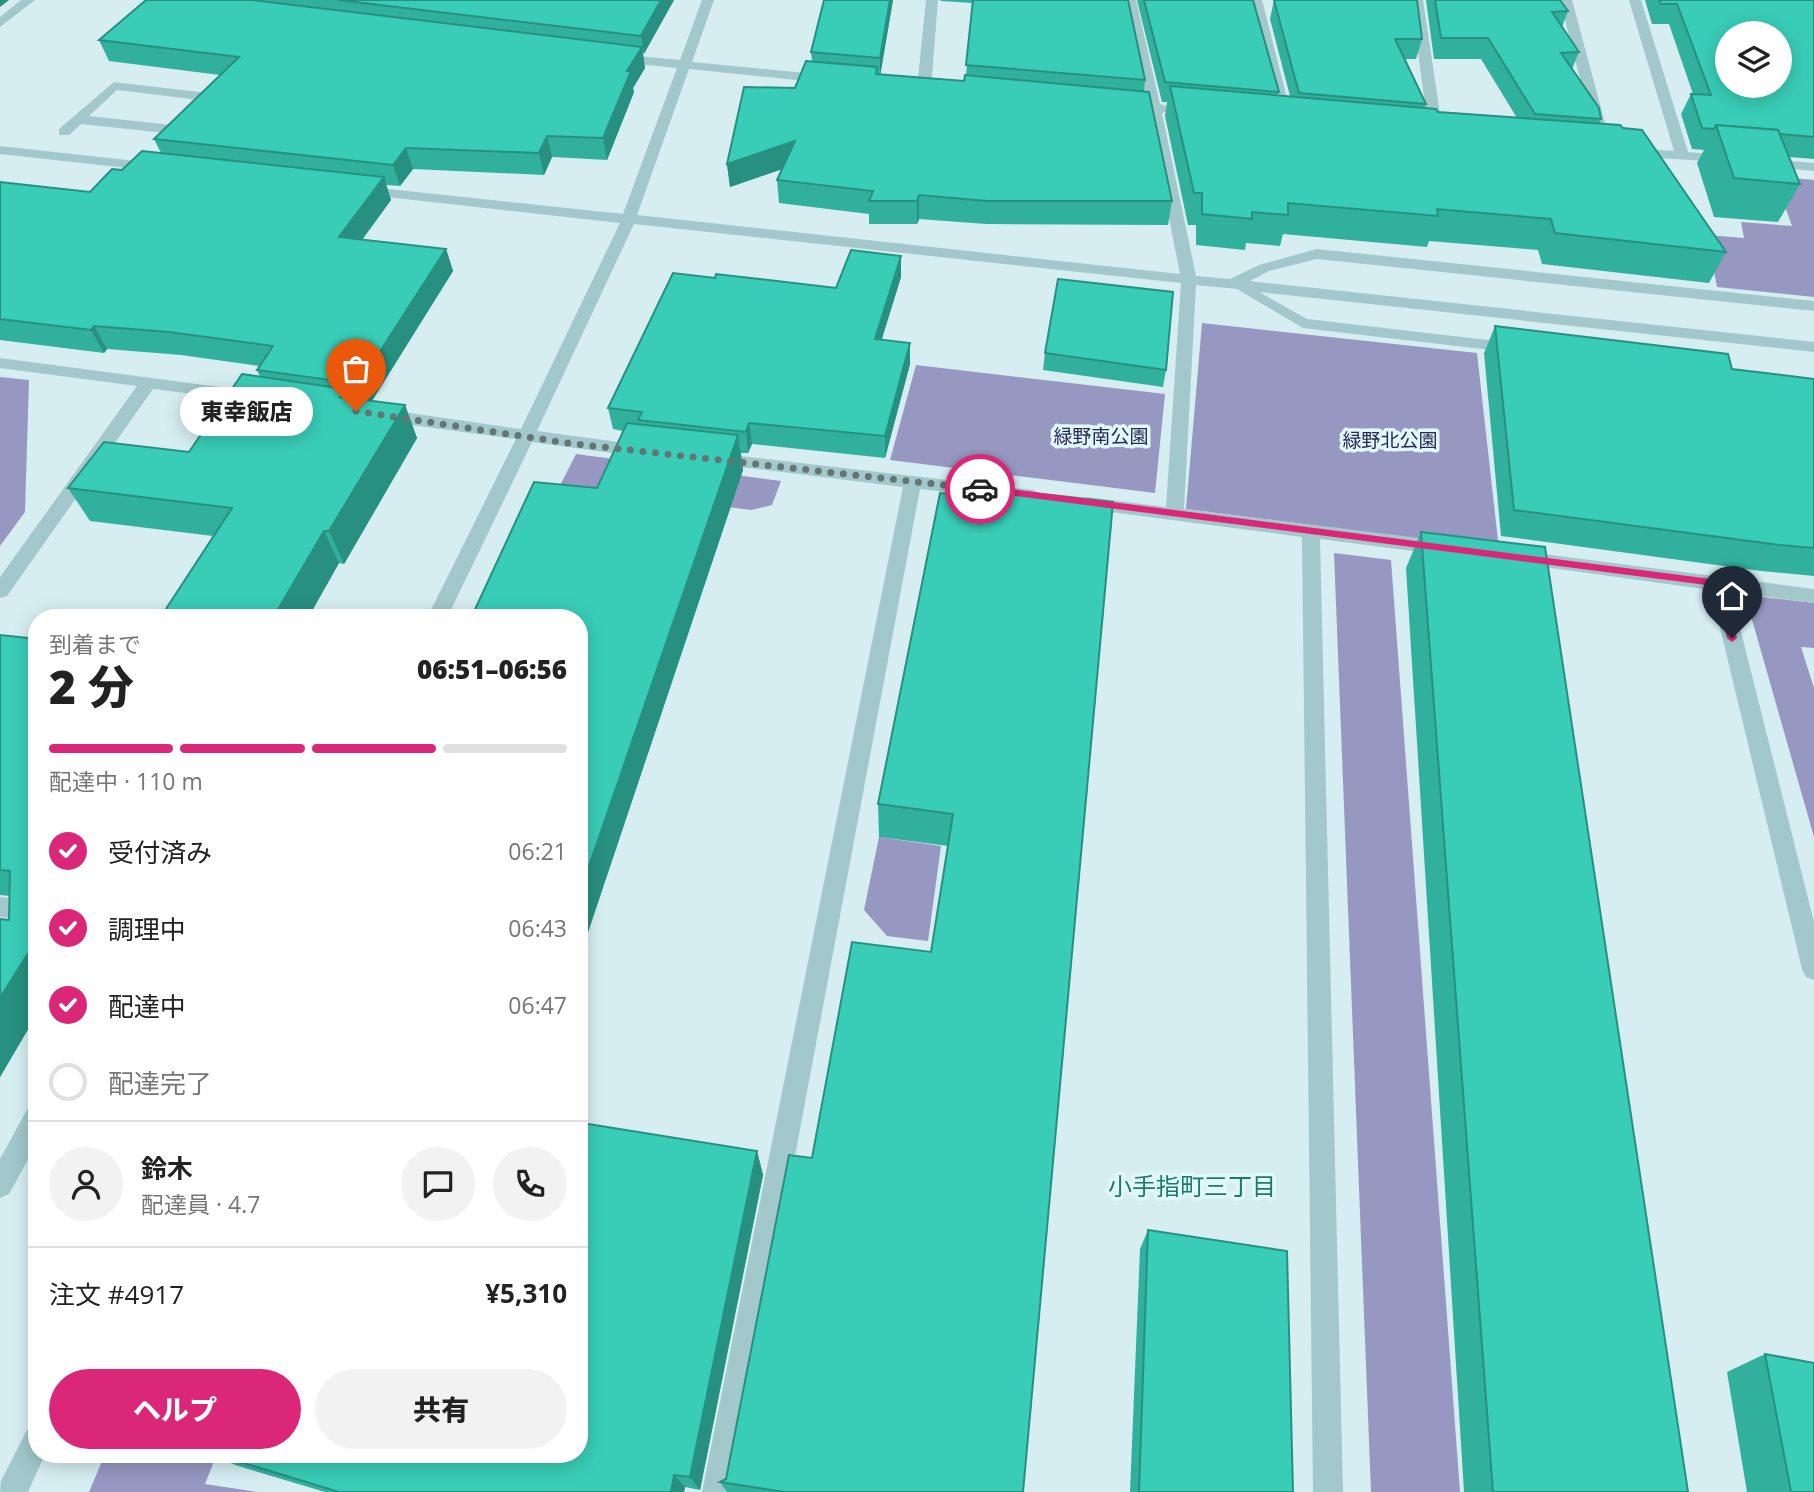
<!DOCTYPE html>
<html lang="ja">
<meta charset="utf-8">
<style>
body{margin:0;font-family:"Open Sans","Noto Sans JP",sans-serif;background:#f2f2f2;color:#222;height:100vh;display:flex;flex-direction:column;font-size:26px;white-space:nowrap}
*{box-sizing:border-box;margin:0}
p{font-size:23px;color:#767676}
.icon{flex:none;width:38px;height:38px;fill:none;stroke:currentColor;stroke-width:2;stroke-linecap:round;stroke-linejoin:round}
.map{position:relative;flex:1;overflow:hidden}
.panel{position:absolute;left:28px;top:609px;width:560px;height:854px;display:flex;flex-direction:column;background:#fff;border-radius:28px;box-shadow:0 4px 18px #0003}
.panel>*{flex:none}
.tools{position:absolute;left:1715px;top:21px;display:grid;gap:14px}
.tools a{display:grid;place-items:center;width:77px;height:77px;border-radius:50%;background:#fff;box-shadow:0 4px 18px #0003;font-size:35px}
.pin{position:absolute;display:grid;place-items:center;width:60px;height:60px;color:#fff;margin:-72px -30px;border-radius:50% 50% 50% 0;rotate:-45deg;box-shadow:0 0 7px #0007}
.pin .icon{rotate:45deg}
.courier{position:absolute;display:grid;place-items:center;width:70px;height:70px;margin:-35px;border:5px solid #db2777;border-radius:50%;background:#fff;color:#222;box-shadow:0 2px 9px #0007}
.bubble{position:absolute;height:49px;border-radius:24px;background:#fff;box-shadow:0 4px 18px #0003;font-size:23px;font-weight:800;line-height:49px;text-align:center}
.summary em{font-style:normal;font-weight:800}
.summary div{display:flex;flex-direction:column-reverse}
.summary{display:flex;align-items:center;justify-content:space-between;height:119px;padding:0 21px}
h1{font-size:46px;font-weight:800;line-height:52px}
.bar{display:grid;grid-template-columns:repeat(4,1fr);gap:10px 7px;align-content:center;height:84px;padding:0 21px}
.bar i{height:9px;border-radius:5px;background:#e0e0e0}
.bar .current{background:#db2777}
.bar p{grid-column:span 4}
.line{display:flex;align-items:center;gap:18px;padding:0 21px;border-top:2px solid #e0e0e0}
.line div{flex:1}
.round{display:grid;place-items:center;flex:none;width:74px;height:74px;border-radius:37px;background:#f2f2f2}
ol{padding:0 21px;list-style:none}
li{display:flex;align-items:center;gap:21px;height:77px}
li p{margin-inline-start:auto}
li .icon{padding:7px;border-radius:50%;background:#db2777;color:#fff;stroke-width:4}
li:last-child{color:#767676}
li i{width:38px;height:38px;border:4px solid #e0e0e0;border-radius:50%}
.cta{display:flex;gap:14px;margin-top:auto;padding:14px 21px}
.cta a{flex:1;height:80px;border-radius:42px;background:#db2777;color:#fff;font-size:28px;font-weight:800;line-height:80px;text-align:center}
.cta a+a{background:#f2f2f2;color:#222}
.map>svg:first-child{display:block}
.green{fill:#9698c2}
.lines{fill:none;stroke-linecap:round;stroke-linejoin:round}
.minor{fill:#a2c8cb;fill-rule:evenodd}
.wall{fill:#31b09d}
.shaded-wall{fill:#289080}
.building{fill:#39cdb7;stroke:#289080;stroke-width:2;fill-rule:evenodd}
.route{fill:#db2777}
.done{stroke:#637676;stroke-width:7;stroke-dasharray:0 12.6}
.labels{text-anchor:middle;stroke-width:7;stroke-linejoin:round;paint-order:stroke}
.park-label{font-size:19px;fill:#272854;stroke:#e2f7fa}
.near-neighbourhood-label{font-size:24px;fill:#187c6d;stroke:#e2f7fa}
</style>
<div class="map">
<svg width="1814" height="1492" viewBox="0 0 1814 1492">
<rect width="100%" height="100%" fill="#d6eef2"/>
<g class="green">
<path d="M1774 176 1814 180V297L1717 287 1707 235 1744 238 1741 222 1792 226Z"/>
<path d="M1202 323 1477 353 1499 549 1186 509Z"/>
<path d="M916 365 1165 394 1155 493 890 460Z"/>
<path d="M0 377 29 380 25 512 0 546Z"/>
<path d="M576 454 781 481 772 505 751 510 627 494 544 517Z"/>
<path d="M1334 553 1391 560 1460 1492H1371Z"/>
<path d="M1745 595 1814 603V648L1801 647 1814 688V837Z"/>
<path d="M879 837 941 846 928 941 887 936 864 910Z"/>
<path d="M105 1454H217L205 1484 258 1492H89Z"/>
</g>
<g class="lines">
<g class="minor">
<path d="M21 0H35L0 27V17Z"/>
<path d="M702 0H714L692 62 826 75 833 79 826 83 689 69 637 215 1180 274 1148 111 1126 109 1119 105 1126 101 1146 103 1124 0H1136L1160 104 1174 109 1162 113 1196 276 1230 279 1259 265 1317 249 1814 301V311L1317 259 1269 271 1250 281 1814 342V352L1259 292 1307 319 1522 344 1524 348 1516 353 1303 328 1237 289 1196 285 1184 509 1444 541 1453 548 1444 555 1320 539 1343 1492H1313L1302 537 1087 509 1078 503 1087 497 1166 507 1181 283 634 224 537 431 641 445 650 451 641 457 532 442 447 618H427L516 439 382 421 373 415 382 409 521 429 620 223 360 194 353 190 360 186 623 214 677 68 617 62 611 58 617 54 680 60Z"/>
<path d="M926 0H938L931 88 924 92 917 88Z"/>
<path d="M1250 0H1262L1291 114 1289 117 1277 114Z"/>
<path d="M1411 0H1423L1443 134 1436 138 1429 134Z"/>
<path d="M1560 0H1572L1605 123 1603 126 1591 123Z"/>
<path d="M1629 0H1641L1688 152 1728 156 1735 160 1733 163 1631 156 1624 152 1631 148 1674 151Z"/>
<path d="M114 82 216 94 223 98 216 102 117 90 89 116 181 126 190 120 197 124 184 135 81 124 69 135H59V129Z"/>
<path d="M0 146 154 163 161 167 154 171 0 154Z"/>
<path d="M1764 159 1814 163V171L1759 166V160Z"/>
<path d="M0 358 257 392 265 397 257 402 153 389 7 596 0 598V577L137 386 0 368Z"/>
<path d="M715 453 1034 490 1043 496 1034 502 920 489 732 1492H702L903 487 709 463 706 459 709 455Z"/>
<path d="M1521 551 1814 589V603L1731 592 1814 922V980L1806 977 1802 969 1711 590 1514 563 1512 558 1514 553Z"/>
<path d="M0 897 37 901V921L0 917Z"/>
<path d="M37 1105V1143L9 1194 0 1198V1159L28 1108Z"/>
<path d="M37 1426V1454H45L28 1492H0L1 1481 27 1430Z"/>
</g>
</g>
<g class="wall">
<path d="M146 0H674L643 54 645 68 633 88 634 92 607 160 552 157 544 175 413 169 400 186 386 185 391 200 362 240 446 249 453 271 372 401 405 405 417 438 344 564 339 563 308 618H160L213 536 90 521 68 488 189 452 260 377 257 370 260 366 181 355 107 349 104 353 0 340V182L90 192 122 170 161 153 154 139 220 75 109 61 99 40Z"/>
<path d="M824 0H893L880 74 964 81 966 75 973 3 941 1 940 0H1128L1145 80 1144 91 1172 201 1168 225 986 224 919 219 917 224H869V214L779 203 777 180 782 169 730 187 727 164 795 88 812 61 811 52Z"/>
<path d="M1137 0H1253L1279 92 1278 95 1290 96 1270 19 1274 0H1417L1422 39 1416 59H1405L1426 104 1425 108 1438 112 1517 118 1481 59H1434L1426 0H1560L1568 11 1562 27 1579 52 1572 69 1601 119 1600 123 1726 252 1709 283 1542 264 1538 250 1429 241 1427 247 1283 234 1280 246 1246 243 1245 250 1196 245V225H1188L1165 116 1167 102H1162Z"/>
<path d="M1645 0H1814V159L1789 157 1800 184 1778 222 1714 217 1697 163 1704 150 1692 149 1681 114 1691 94H1693L1669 24H1652Z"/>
<path d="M901 277 882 339 910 364 885 458 752 444 748 453H741L743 470 579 959V618L597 488 623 431 613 429 608 408 715 278 836 288Z"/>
<path d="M1495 326 1732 369 1814 379V576L1761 571 1501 536 1484 353Z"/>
<path d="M1045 353 1166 370 1163 387 1043 370Z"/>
<path d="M940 493 1023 1492H727L720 1482 726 1479 812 1158 931 952 948 846 879 837 878 804Z"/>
<path d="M1421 532 1688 1492H1464L1406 568Z"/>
<path d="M0 635 37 1014 0 1077V919L9 920 10 896 0 895Z"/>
<path d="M757 1151 763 1175 700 1490 685 1487 684 1492H325L235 1465 211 1454H579Z"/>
<path d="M1148 1230 1293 1492H1130L1140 1249Z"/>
<path d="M1765 1354 1814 1492H1747L1727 1372Z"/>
</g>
<g class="shaded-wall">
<path d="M0 0H9L0 7Z"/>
<path d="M661 0H674L644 54 641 36Z"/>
<path d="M890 0H893L880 77V58Z"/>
<path d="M642 47 645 68 633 88 634 92 607 160 603 138 627 71Z"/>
<path d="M547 136 552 157 544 175 539 153Z"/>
<path d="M795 141 797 164 730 187 727 164Z"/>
<path d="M406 148 413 169 400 186 393 165Z"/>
<path d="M384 177 391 200 347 260 339 237Z"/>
<path d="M919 195V219L917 224V201Z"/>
<path d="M446 249 453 271 368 407 359 384Z"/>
<path d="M901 256V277L875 360V339Z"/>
<path d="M94 326 107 349 104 353 91 330Z"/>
<path d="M910 343V364L885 458V436Z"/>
<path d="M345 389 359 422 340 397Z"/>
<path d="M405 405 417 438 344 564 329 531Z"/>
<path d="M749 423 752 444 748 453 746 432Z"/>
<path d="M738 435 743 470 579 959V895Z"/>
<path d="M324 531 339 563 308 618H273Z"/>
<path d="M37 939V1014L0 1077V998Z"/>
<path d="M757 1151 763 1175 700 1490 690 1477Z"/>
<path d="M674 1475 685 1487 684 1492H671Z"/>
</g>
<g class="building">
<path d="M146 0H252L642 47 627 71H631L603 138 547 136 539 153 406 148 393 165 154 139 239 57 99 40Z"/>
<path d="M338 0H661L641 36Z"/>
<path d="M824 0H890L880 58 811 52Z"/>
<path d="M973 0H1128L1145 80 966 65Z"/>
<path d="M1144 0H1253L1279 92 1165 82Z"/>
<path d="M1274 0H1417L1422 39H1395L1426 104 1299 93Z"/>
<path d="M1435 0H1560L1568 11 1552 12 1579 52 1561 53 1599 108 1601 119 1535 114 1488 38H1441Z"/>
<path d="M1659 0H1814V137L1780 134 1778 130 1716 125 1714 129 1702 128 1691 94 1711 95 1677 4H1661ZM1727 33H1780V86H1727Z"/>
<path d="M806 61 877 67 876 74 964 81 965 75 1149 92 1172 201H987L919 195 917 201H869L873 191 777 180 795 141 727 164 744 87 795 88Z"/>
<path d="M1170 86 1436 109 1438 112 1620 125 1623 128 1642 130 1726 252 1555 233 1551 219 1437 209 1438 216 1288 203V215L1252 212V219L1202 214V193H1194Z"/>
<path d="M1716 125 1778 130 1800 184 1734 178Z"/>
<path d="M142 151 384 177 339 237 446 249 359 384 257 370 273 346 169 332 94 326 91 330 0 319V182L90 192 112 169 122 170Z"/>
<path d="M851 250 901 256 875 339 910 343 885 436 749 423 746 432 638 420 642 412 608 408 673 273 715 278 716 274 836 288Z"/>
<path d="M1058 279 1173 292 1166 370 1045 353Z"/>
<path d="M1495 326 1728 354 1732 369 1814 379V548L1780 545 1514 510Z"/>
<path d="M242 374 345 389 340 397 405 405 329 531H324L273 618H160L232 508 68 488 104 442 189 452Z"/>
<path d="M627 423 738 435 579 895V618H471L534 482 597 488Z"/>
<path d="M1007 490 1113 502 1023 1492H784L720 1482 726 1479 789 1155 812 1158 852 942 931 952 953 814 878 804 940 493 1003 500Z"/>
<path d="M1421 532 1545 547 1688 1492H1493Z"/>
<path d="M0 635 37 639V939L0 998V919L9 920 10 871 0 870Z"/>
<path d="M582 1123 757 1151 690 1477 674 1475 671 1492H339L214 1454H579V1131Z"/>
<path d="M1148 1230 1287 1251 1293 1492H1139Z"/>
<path d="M1765 1354 1814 1363V1492H1791Z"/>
</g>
<path class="route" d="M980 485 1719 580 1724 583 1737 638 1732 642 1727 638 1714 586 977 491Z"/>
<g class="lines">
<path class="done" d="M356 411 567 443 980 489"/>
</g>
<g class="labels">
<g class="park-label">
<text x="1101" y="443">緑野南公園</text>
<text x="1390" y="447">緑野北公園</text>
</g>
<g class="near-neighbourhood-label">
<text x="1192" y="1195">小手指町三丁目</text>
</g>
</g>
</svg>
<div class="tools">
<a><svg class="icon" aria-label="layers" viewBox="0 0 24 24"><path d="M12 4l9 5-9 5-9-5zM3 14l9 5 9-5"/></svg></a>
</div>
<div class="pin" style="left:356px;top:411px;background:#ea580c"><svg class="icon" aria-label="bag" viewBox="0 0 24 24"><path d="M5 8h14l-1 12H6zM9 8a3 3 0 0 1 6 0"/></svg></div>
<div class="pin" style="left:1732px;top:638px;background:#1f2937"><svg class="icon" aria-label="home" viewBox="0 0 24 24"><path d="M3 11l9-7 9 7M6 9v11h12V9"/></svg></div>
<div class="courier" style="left:980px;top:489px"><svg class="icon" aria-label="car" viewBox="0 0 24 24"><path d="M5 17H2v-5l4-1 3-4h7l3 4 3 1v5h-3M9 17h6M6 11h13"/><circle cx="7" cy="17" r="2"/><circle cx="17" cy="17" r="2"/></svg></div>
<div class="bubble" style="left:180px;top:387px;width:133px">東幸飯店</div>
<section class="panel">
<div class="summary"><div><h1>2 分</h1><p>到着まで</p></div><em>06:51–06:56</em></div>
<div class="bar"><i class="current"></i><i class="current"></i><i class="current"></i><i></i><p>配達中 · 110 m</p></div>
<ol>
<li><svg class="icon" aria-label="check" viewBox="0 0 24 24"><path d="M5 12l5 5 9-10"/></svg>受付済み<p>06:21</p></li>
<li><svg class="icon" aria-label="check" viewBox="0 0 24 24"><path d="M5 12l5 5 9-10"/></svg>調理中<p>06:43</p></li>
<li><svg class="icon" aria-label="check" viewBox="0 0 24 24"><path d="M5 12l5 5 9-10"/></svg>配達中<p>06:47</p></li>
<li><i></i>配達完了</li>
</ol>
<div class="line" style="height:126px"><a class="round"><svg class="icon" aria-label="person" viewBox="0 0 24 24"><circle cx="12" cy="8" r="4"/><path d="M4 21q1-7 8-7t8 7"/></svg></a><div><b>鈴木</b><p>配達員 · 4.7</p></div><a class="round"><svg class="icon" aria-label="chat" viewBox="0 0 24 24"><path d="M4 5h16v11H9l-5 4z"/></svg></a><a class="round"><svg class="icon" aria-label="phone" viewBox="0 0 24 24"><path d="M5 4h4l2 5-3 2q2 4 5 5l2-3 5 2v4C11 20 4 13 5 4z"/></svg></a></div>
<div class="line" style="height:91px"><div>注文 #4917</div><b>¥5,310</b></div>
<div class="cta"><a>ヘルプ</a><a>共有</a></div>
</section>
</div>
